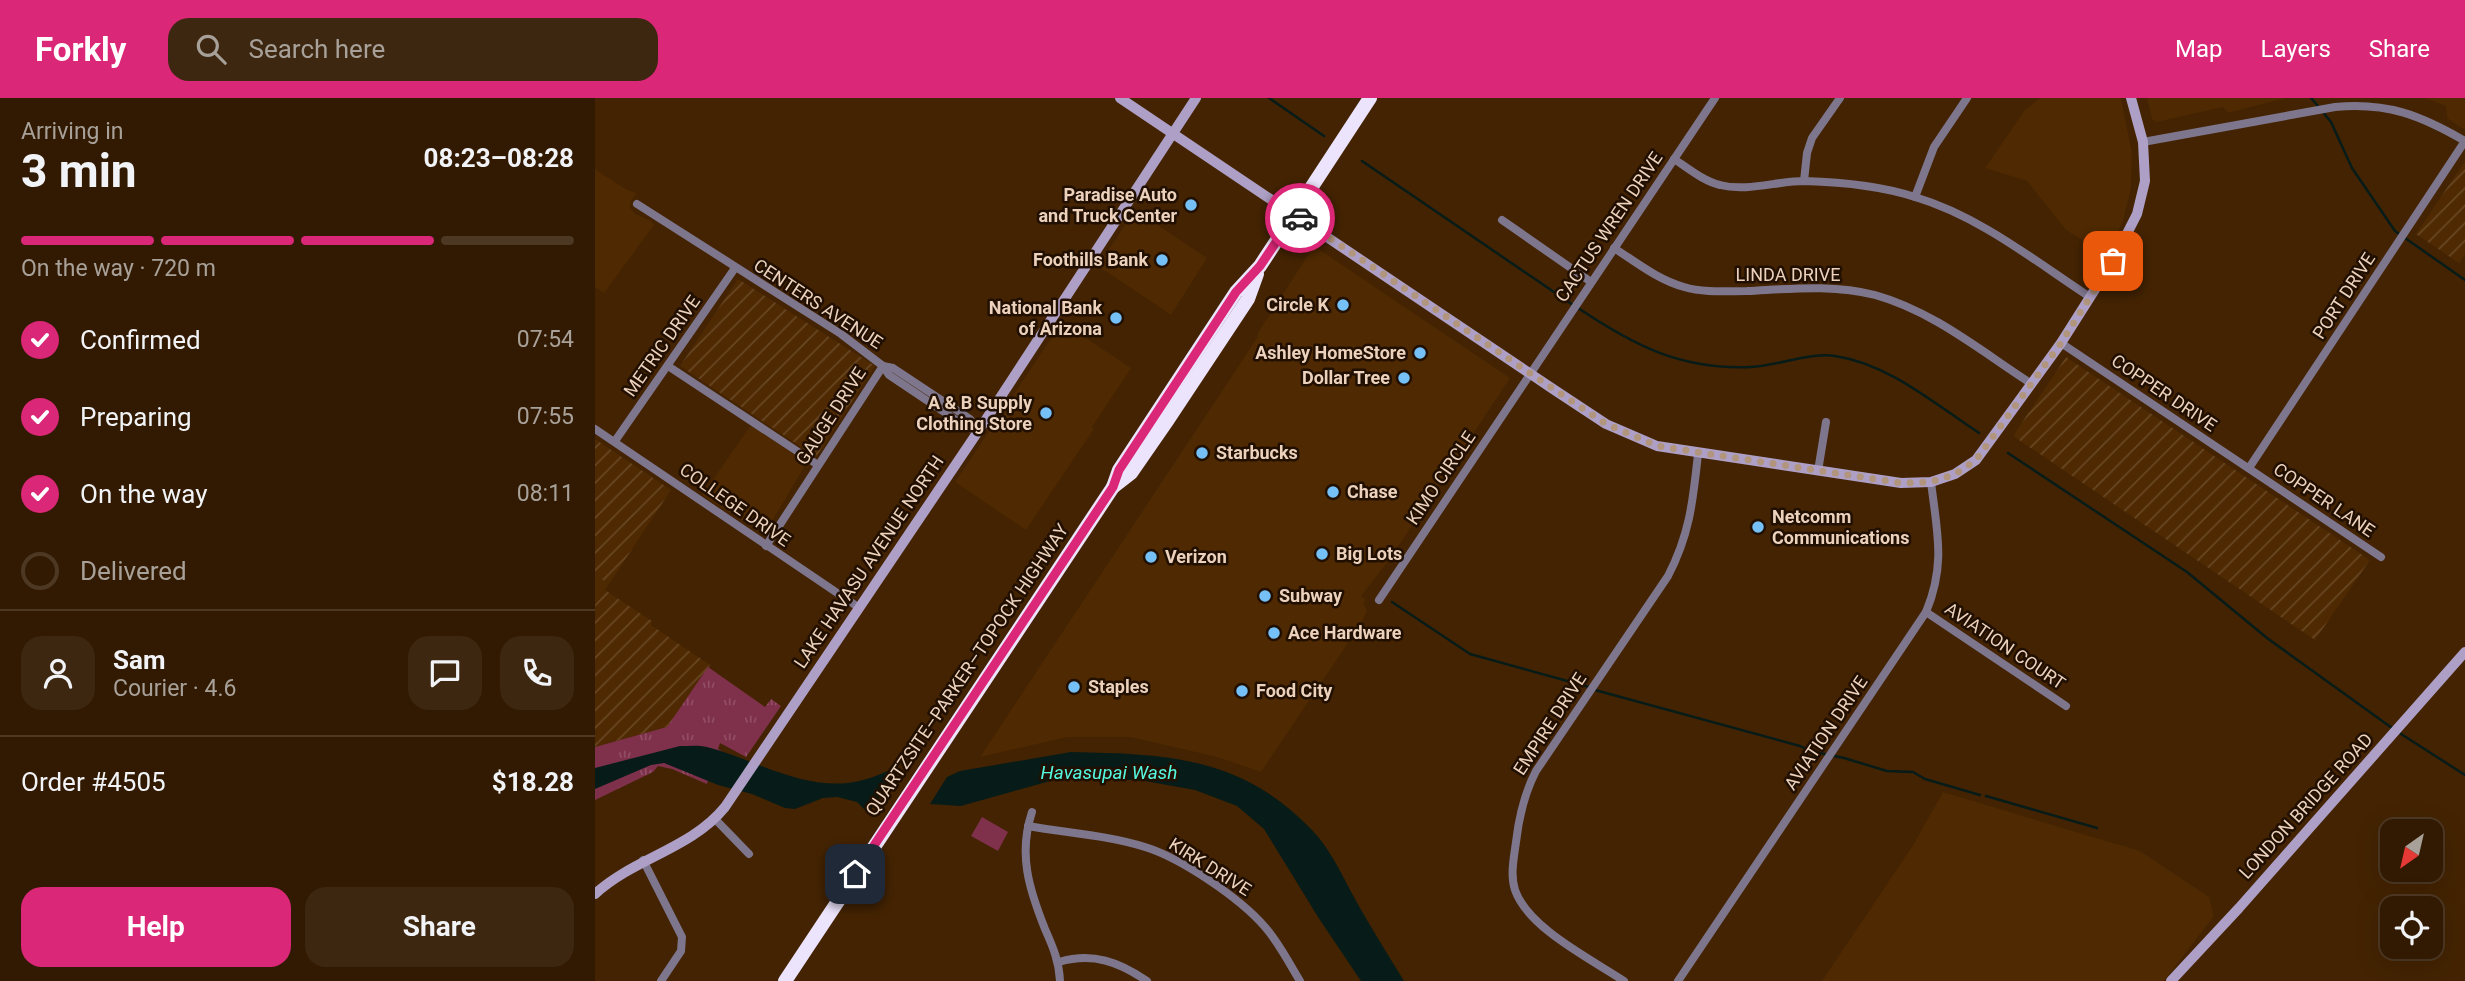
<!DOCTYPE html>
<meta charset="utf-8">
<style>
body{margin:0;font-family:Roboto,sans-serif;background:#3d2711;color:#f1f3f6;height:100vh;display:flex;flex-direction:column;font-size:26px;white-space:nowrap}
*{box-sizing:border-box;margin:0}
p{font-size:23px;color:#a8a199}
.icon{flex:none;width:38px;height:38px;fill:none;stroke:currentColor;stroke-width:2;stroke-linecap:round;stroke-linejoin:round}
.map{position:relative;flex:1;overflow:hidden}
.details{display:flex;flex-direction:column;background:#321a02;width:595px}
.details>*{flex:none}
.needle{width:46px;rotate:214deg}
.tools{position:absolute;left:1785px;top:721px;display:grid;gap:14px}
.tools a{display:grid;place-items:center;width:63px;height:63px;border-radius:14px;background:#321a02;box-shadow:0 7px 28px #0002,0 0 0 2px #4d3824;font-size:35px}
.pin{position:absolute;display:grid;place-items:center;width:60px;height:60px;color:#fff;margin:-30px;border-radius:14px;box-shadow:0 4px 10px #0006}
.courier{position:absolute;display:grid;place-items:center;width:70px;height:70px;margin:-35px;border:5px solid #db2777;border-radius:50%;background:#fff;color:#222;box-shadow:0 2px 9px #0007}
.overview em{font-style:normal;font-weight:700}
.overview div{display:flex;flex-direction:column-reverse}
.overview{display:flex;align-items:center;justify-content:space-between;height:119px;padding:0 21px}
h1{font-size:46px;font-weight:700;line-height:52px}
.bar{display:grid;grid-template-columns:repeat(4,1fr);gap:10px 7px;align-content:center;height:84px;padding:0 21px}
.bar i{height:9px;border-radius:5px;background:#4d3824}
.bar .selected{background:#db2777}
.bar p{grid-column:span 4}
.line{display:flex;align-items:center;gap:18px;padding:0 21px;border-top:2px solid #4d3824}
.line div{flex:1}
.round{display:grid;place-items:center;flex:none;width:74px;height:74px;border-radius:21px;background:#3d2711}
ol{padding:0 21px;list-style:none}
li{display:flex;align-items:center;gap:21px;height:77px}
li p{margin-inline-start:auto}
li .icon{padding:7px;border-radius:50%;background:#db2777;color:#fff;stroke-width:4}
li:last-child{color:#a8a199}
li i{width:38px;height:38px;border:4px solid #4d3824;border-radius:50%}
.primary-button{display:flex;gap:14px;margin-top:auto;padding:14px 21px}
.primary-button a{flex:1;height:80px;border-radius:21px;background:#db2777;color:#fff;font-size:28px;font-weight:700;line-height:80px;text-align:center}
.primary-button a+a{background:#3d2711;color:#f1f3f6}
header{display:flex;align-items:center;gap:42px;box-sizing:border-box;height:98px;padding:0 35px;background:#db2777;color:#fff}
header strong{font-size:33px}
nav{display:flex;gap:38px;margin-inline-start:auto;font-size:24px}
.search{width:490px;height:63px;background:#3d2711;display:flex;align-items:center;gap:18px;box-sizing:border-box;padding:0 24px;border-radius:21px;color:#a8a199;font-size:26px}
main{display:flex;flex:1;min-height:0}
.map>svg:first-child{display:block}
.built{fill:#4e2901}
.industrial{fill:url(#industrial-furrows)}
.grass{fill:url(#grass-tufts)}
.pitch{fill:#7f304b}
.water{fill:#071c18}
.lines{fill:none;stroke-linecap:round;stroke-linejoin:round}
.stream{stroke:#071c18;stroke-width:2.5}
.street{stroke:#7e768d;stroke-width:8}
.secondary{stroke:#ad9fc5;stroke-width:10}
.highway{stroke:#ece4fc;stroke-width:14}
.done{stroke:#b1957c;stroke-width:7;stroke-dasharray:0 12.6}
.route{stroke:#db2777;stroke-width:9}
.poi-dot{fill:#75c0f6;stroke:#210f01;stroke-width:2.5}
.labels{text-anchor:middle;stroke-width:5;stroke-linejoin:round;paint-order:stroke}
.poi-label{font-size:18px;font-weight:bold;fill:#ecd2bd;stroke:#210f01;text-anchor:start}
.street-label{font-size:18px;fill:#ecd2bd;stroke:#210f01}
.water-label{font-size:19px;font-style:italic;fill:#54f7e0;stroke:#210f01}
</style>
<header>
<strong>Forkly</strong>
<div class="search"><svg class="icon" aria-label="search" viewBox="0 0 24 24"><circle cx="10" cy="10" r="6"/><path d="M15 15l6 6"/></svg>Search here</div>
<nav><a>Map</a><a>Layers</a><a>Share</a></nav>
</header>
<main>
<section class="details">
<div class="overview"><div><h1>3 min</h1><p>Arriving in</p></div><em>08:23–08:28</em></div>
<div class="bar"><i class="selected"></i><i class="selected"></i><i class="selected"></i><i></i><p>On the way · 720 m</p></div>
<ol>
<li><svg class="icon" aria-label="check" viewBox="0 0 24 24"><path d="M5 12l5 5 9-10"/></svg>Confirmed<p>07:54</p></li>
<li><svg class="icon" aria-label="check" viewBox="0 0 24 24"><path d="M5 12l5 5 9-10"/></svg>Preparing<p>07:55</p></li>
<li><svg class="icon" aria-label="check" viewBox="0 0 24 24"><path d="M5 12l5 5 9-10"/></svg>On the way<p>08:11</p></li>
<li><i></i>Delivered</li>
</ol>
<div class="line" style="height:126px"><a class="round"><svg class="icon" aria-label="person" viewBox="0 0 24 24"><circle cx="12" cy="8" r="4"/><path d="M4 21q1-7 8-7t8 7"/></svg></a><div><b>Sam</b><p>Courier · 4.6</p></div><a class="round"><svg class="icon" aria-label="chat" viewBox="0 0 24 24"><path d="M4 5h16v11H9l-5 4z"/></svg></a><a class="round"><svg class="icon" aria-label="phone" viewBox="0 0 24 24"><path d="M5 4h4l2 5-3 2q2 4 5 5l2-3 5 2v4C11 20 4 13 5 4z"/></svg></a></div>
<div class="line" style="height:91px"><div>Order #4505</div><b>$18.28</b></div>
<div class="primary-button"><a>Help</a><a>Share</a></div>
</section>
<div class="map">
<svg width="1870" height="883" viewBox="0 0 1870 883">
<defs>
<pattern id="industrial-furrows" width="10" height="10" patternUnits="userSpaceOnUse" patternTransform="scale(1.75)"><rect width="10" height="10" fill="#4e2901"/><path d="M-1 1l2-2M0 10L10 0M9 11l2-2" fill="none" stroke="#684724"/></pattern>
<pattern id="grass-tufts" width="24" height="20" patternUnits="userSpaceOnUse" patternTransform="scale(1.75)"><rect width="24" height="20" fill="#7f304b"/><path d="M3 7l-1-3M5 7V3M7 7l1-3M15 17l-1-3M17 17v-4M19 17l1-3" fill="none" stroke="#914d63"/></pattern>
</defs>
<rect width="100%" height="100%" fill="#432302"/>
<g class="built">
<path d="M1445 0H1526L1537 55 1536 90 1528 123 1512 157 1471 132 1432 83 1390 70 1430 12Z"/>
<path d="M1552 0H1691L1633 15 1628 9 1562 24 1557 21Z"/>
<path d="M1830 0H1870V32L1852 20 1851 8Z"/>
<path d="M0 71 32 92 42 95 36 103 35 110 40 116 55 122 59 127 9 195 0 189Z"/>
<path d="M540 112 612 160 576 217 503 168Z"/>
<path d="M719 148 915 280 797 458 766 498 770 501 769 506 772 513 767 524 666 674 622 659 535 639H473L385 659 662 240 664 233Z"/>
<path d="M467 224 536 270 497 329 499 331 431 432 360 384Z"/>
<path d="M156 327 210 364 208 371 173 430 161 431 107 397Z"/>
<path d="M0 477 14 486 0 507Z"/>
<path d="M1348 694 1545 753 1614 799 1619 818 1569 883H1227L1318 747Z"/>
</g>
<g class="industrial">
<path d="M1870 63V156L1864 165 1821 136Z"/>
<path d="M143 181 280 268 221 359 85 268Z"/>
<path d="M1471 259 1775 462 1720 542 1418 338Z"/>
<path d="M0 341 76 392 14 486 0 477Z"/>
<path d="M10 492 57 523 56 527 115 567 72 629 0 649V507Z"/>
</g>
<path class="grass" d="M113 569 170 609 176 601 186 608 151 659 125 645 123 651 138 660 115 675 112 686 77 671 63 668 58 674 0 702V649L72 629Z"/>
<path class="pitch" d="M387 719 413 734 403 753 376 738Z"/>
<g class="water">
<path d="M85 648C94 648 104 647 112 649 158 661 204 690 253 685 269 683 285 677 299 670L304 675 273 715 262 704 242 699 228 700 200 711 190 710 157 696 123 687 69 665 56 667 0 691V670Z"/>
<path d="M476 654C572 656 646 658 717 732 738 754 750 784 765 810 779 834 794 859 809 883H766L723 819 669 731 642 708 600 692 550 683 504 680 459 682 366 708 335 706 352 679 365 673Z"/>
</g>
<g class="lines">
<g class="stream">
<path d="M674 0 729 38"/>
<path d="M1716 0 1723 8"/>
<path d="M1727 13 1736 24 1757 70 1800 133 1870 182"/>
<path d="M767 63 978 207"/>
<path d="M983 210C1040 248 1086 272 1156 269 1181 268 1217 254 1240 258 1294 266 1340 306 1384 335"/>
<path d="M1413 355 1592 474 1672 540 1797 630"/>
<path d="M797 504 875 556 994 589"/>
<path d="M1000 592 1205 648 1215 653 1249 660 1292 673 1318 674 1330 681 1385 697"/>
<path d="M1803 634 1870 677"/>
<path d="M1391 698 1502 730"/>
</g>
<g class="street">
<path d="M1548 44 1740 9C1792 4 1825 17 1870 43"/>
<path d="M1079 61C1093 70 1108 83 1125 87 1152 94 1182 83 1210 83 1245 84 1286 88 1320 99 1384 118 1440 163 1495 199"/>
<path d="M1209 83 1212 55 1217 40 1245 0"/>
<path d="M1320 99 1339 49 1372 0"/>
<path d="M42 106 246 236 288 268 298 270 375 321 383 333"/>
<path d="M907 122 996 184"/>
<path d="M1019 150C1041 164 1063 182 1089 189 1109 195 1131 193 1152 193 1194 191 1238 186 1280 197 1338 213 1387 254 1437 286"/>
<path d="M1466 245 1786 459"/>
<path d="M73 268 223 367"/>
<path d="M288 268 294 277 370 328 382 333"/>
<path d="M0 331 263 509"/>
<path d="M20 343 140 170"/>
<path d="M1654 370 1870 43"/>
<path d="M1223 373 1231 324"/>
<path d="M171 448 288 268"/>
<path d="M784 502 1120 0"/>
<path d="M1331 514 1471 608"/>
<path d="M437 714C423 756 434 791 450 831 458 849 464 863 465 883"/>
<path d="M120 721 154 756"/>
<path d="M433 728C471 735 512 737 550 749 586 760 645 800 670 829 684 845 694 865 705 883"/>
<path d="M48 762 87 839 86 853 66 883"/>
<path d="M464 864C498 854 524 864 552 883"/>
<path d="M1029 883C996 861 933 830 920 792 915 777 919 759 921 744 924 718 929 696 941 673L1073 478C1095 436 1098 402 1103 356"/>
<path d="M1083 883 1331 514C1351 466 1342 434 1336 384"/>
</g>
<g class="secondary">
<path d="M525 0 958 291 1011 326 1062 348 1306 385 1336 384 1360 376 1381 362 1466 245 1518 163 1542 116 1550 83 1548 44 1536 0"/>
<path d="M0 796C39 760 96 751 130 709L386 329 601 0"/>
<path d="M1576 883 1644 810 1870 554"/>
</g>
<g class="highway">
<path d="M518 389 536 375 572 323 653 201 662 176"/>
<path d="M190 883 518 389 524 372 641 194 665 168 775 0"/>
</g>
</g>
<g class="lines">
<path class="done" d="M705 120 978 304 1011 326 1062 348 1306 385 1336 384 1360 376 1381 362 1466 245 1518 163"/>
<path class="route" d="M260 776 518 389 524 372 641 194 665 168 700 116 705 120"/>
</g>
<g class="poi-dot">
<circle cx="596" cy="107" r="7"/>
<circle cx="567" cy="162" r="7"/>
<circle cx="748" cy="207" r="7"/>
<circle cx="521" cy="220" r="7"/>
<circle cx="825" cy="255" r="7"/>
<circle cx="809" cy="280" r="7"/>
<circle cx="451" cy="315" r="7"/>
<circle cx="607" cy="355" r="7"/>
<circle cx="738" cy="394" r="7"/>
<circle cx="1163" cy="429" r="7"/>
<circle cx="727" cy="456" r="7"/>
<circle cx="556" cy="459" r="7"/>
<circle cx="670" cy="498" r="7"/>
<circle cx="679" cy="535" r="7"/>
<circle cx="479" cy="589" r="7"/>
<circle cx="647" cy="593" r="7"/>
</g>
<g class="labels">
<g class="poi-label">
<text x="582" y="103" text-anchor="end">Paradise Auto<tspan x="582" dy="21">and Truck Center</tspan></text>
<text x="553" y="168" text-anchor="end">Foothills Bank</text>
<text x="734" y="213" text-anchor="end">Circle K</text>
<text x="507" y="216" text-anchor="end">National Bank<tspan x="507" dy="21">of Arizona</tspan></text>
<text x="811" y="261" text-anchor="end">Ashley HomeStore</text>
<text x="795" y="286" text-anchor="end">Dollar Tree</text>
<text x="437" y="311" text-anchor="end">A &amp; B Supply<tspan x="437" dy="21">Clothing Store</tspan></text>
<text x="621" y="361">Starbucks</text>
<text x="752" y="400">Chase</text>
<text x="1177" y="425">Netcomm<tspan x="1177" dy="21">Communications</tspan></text>
<text x="741" y="462">Big Lots</text>
<text x="570" y="465">Verizon</text>
<text x="684" y="504">Subway</text>
<text x="693" y="541">Ace Hardware</text>
<text x="493" y="595">Staples</text>
<text x="661" y="599">Food City</text>
</g>
<g class="street-label">
<text transform="translate(1014 129) rotate(-56)" y="6">CACTUS WREN DRIVE</text>
<text x="1193" y="183">LINDA DRIVE</text>
<text transform="translate(1749 198) rotate(-57)" y="6">PORT DRIVE</text>
<text transform="translate(223 206) rotate(33)" y="6">CENTERS AVENUE</text>
<text transform="translate(67 248) rotate(-55)" y="6">METRIC DRIVE</text>
<text transform="translate(1569 295) rotate(34)" y="6">COPPER DRIVE</text>
<text transform="translate(236 318) rotate(-57)" y="6">GAUGE DRIVE</text>
<text transform="translate(846 380) rotate(-56)" y="6">KIMO CIRCLE</text>
<text transform="translate(1729 402) rotate(34)" y="6">COPPER LANE</text>
<text transform="translate(140 407) rotate(35)" y="6">COLLEGE DRIVE</text>
<text transform="translate(274 464) rotate(-56)" y="6">LAKE HAVASU AVENUE NORTH</text>
<text transform="translate(1410 548) rotate(34)" y="6">AVIATION COURT</text>
<text transform="translate(372 572) rotate(-56)" y="6">QUARTZSITE–PARKER–TOPOCK HIGHWAY</text>
<text transform="translate(955 626) rotate(-57)" y="6">EMPIRE DRIVE</text>
<text transform="translate(1231 635) rotate(-56)" y="6">AVIATION DRIVE</text>
<text transform="translate(1711 708) rotate(-48)" y="6">LONDON BRIDGE ROAD</text>
<text transform="translate(615 769) rotate(32)" y="6">KIRK DRIVE</text>
</g>
<g class="water-label">
<text x="514" y="681">Havasupai Wash</text>
</g>
</g>
</svg>
<div class="tools">
<a><svg class="needle" viewBox="-14 -14 28 28"><path d="M0-13l5 13h-10z" fill="#e53935"/><path d="M0 13l5-13h-10z" fill="#a8a199"/></svg></a>
<a><svg class="icon" aria-label="locate" viewBox="0 0 24 24"><circle cx="12" cy="12" r="6"/><path d="M12 2v4M12 18v4M2 12h4M18 12h4"/></svg></a>
</div>
<div class="pin" style="left:1518px;top:163px;background:#ea580c"><svg class="icon" aria-label="bag" viewBox="0 0 24 24"><path d="M5 8h14l-1 12H6zM9 8a3 3 0 0 1 6 0"/></svg></div>
<div class="pin" style="left:260px;top:776px;background:#1f2937"><svg class="icon" aria-label="home" viewBox="0 0 24 24"><path d="M3 11l9-7 9 7M6 9v11h12V9"/></svg></div>
<div class="courier" style="left:705px;top:120px"><svg class="icon" aria-label="car" viewBox="0 0 24 24"><path d="M5 17H2v-5l4-1 3-4h7l3 4 3 1v5h-3M9 17h6M6 11h13"/><circle cx="7" cy="17" r="2"/><circle cx="17" cy="17" r="2"/></svg></div>
</div>
</main>
